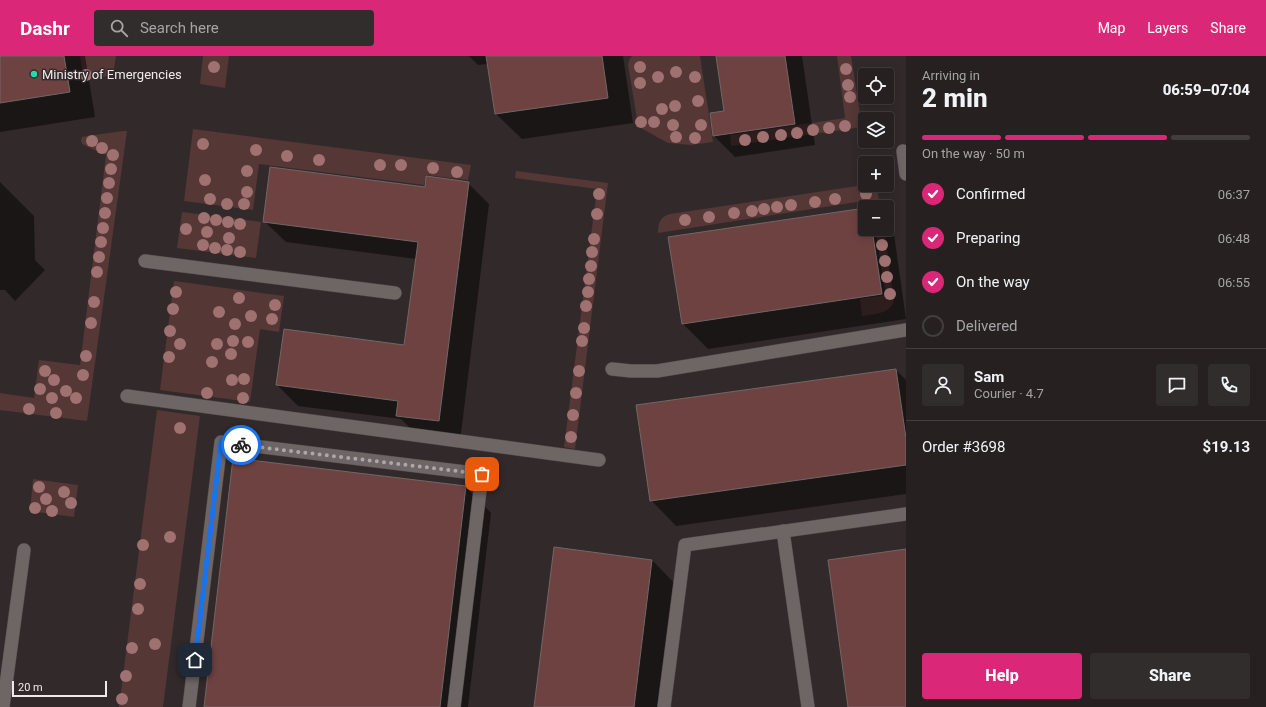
<!DOCTYPE html>
<meta charset="utf-8">
<style>
body{margin:0;font-family:Roboto,sans-serif;background:#322d2d;color:#f1f3f6;height:100vh;display:flex;flex-direction:column;font-size:15px;white-space:nowrap}
*{box-sizing:border-box;margin:0}
p{font-size:13px;color:#a4a3a5}
.icon{flex:none;width:22px;height:22px;fill:none;stroke:currentColor;stroke-width:2;stroke-linecap:round;stroke-linejoin:round}
.map{position:relative;flex:1;overflow:hidden}
.panel{display:flex;flex-direction:column;background:#262020;width:360px}
.panel>*{flex:none}
.tools{position:absolute;left:858px;top:12px;display:grid;gap:8px}
.tools a{display:grid;place-items:center;width:36px;height:36px;border-radius:4px;background:#262020;box-shadow:0 2px 10px #0003,0 0 0 1px #423e3e;font-size:20px}
.scale{position:absolute;left:12px;bottom:10px;width:95px;box-sizing:border-box;padding-left:4px;border:2px solid #efeaea;border-top:0;font-size:11px;line-height:14px;white-space:nowrap;color:#efeaea;-webkit-text-stroke:3px #322a2a;paint-order:stroke}
.pin{position:absolute;display:grid;place-items:center;width:34px;height:34px;color:#fff;margin:-17px;border-radius:8px;box-shadow:0 2px 6px #0006}
.courier{position:absolute;display:grid;place-items:center;width:40px;height:40px;margin:-20px;border:3px solid #1a73e8;border-radius:50%;background:#fff;color:#222;box-shadow:0 1px 5px #0007}
.headline em{font-style:normal;font-weight:800}
.headline div{display:flex;flex-direction:column-reverse}
.headline{display:flex;align-items:center;justify-content:space-between;height:68px;padding:0 16px}
h1{font-size:26px;font-weight:800;line-height:30px}
.bar{display:grid;grid-template-columns:repeat(4,1fr);gap:6px 4px;align-content:center;height:48px;padding:0 16px}
.bar i{height:5px;border-radius:3px;background:#423e3e}
.bar .current{background:#db2777}
.bar p{grid-column:span 4}
.line{display:flex;align-items:center;gap:10px;padding:0 16px;border-top:1px solid #423e3e}
.line div{flex:1}
.round{display:grid;place-items:center;flex:none;width:42px;height:42px;border-radius:4px;background:#322d2d}
ol{padding:0 16px;list-style:none}
li{display:flex;align-items:center;gap:12px;height:44px}
li p{margin-inline-start:auto}
li .icon{padding:4px;border-radius:50%;background:#db2777;color:#fff;stroke-width:4}
li:last-child{color:#a4a3a5}
li i{width:22px;height:22px;border:2px solid #423e3e;border-radius:50%}
.primary-button{display:flex;gap:8px;margin-top:auto;padding:8px 16px}
.primary-button a{flex:1;height:46px;border-radius:4px;background:#db2777;color:#fff;font-size:16px;font-weight:800;line-height:46px;text-align:center}
.primary-button a+a{background:#322d2d;color:#f1f3f6}
header{display:flex;align-items:center;gap:24px;box-sizing:border-box;height:56px;padding:0 20px;background:#db2777;color:#fff}
header strong{font-size:19px}
nav{display:flex;gap:22px;margin-inline-start:auto;font-size:14px}
.search{width:280px;height:36px;background:#322d2d;display:flex;align-items:center;gap:10px;box-sizing:border-box;padding:0 14px;border-radius:4px;color:#a4a3a5;font-size:15px}
main{display:flex;flex:1;min-height:0}
.map>svg:first-child{display:block}
.grass{fill:#553736}
.shadow{fill:#0007}
.building{fill:#6f4242;stroke:#706766}
.lines{fill:none;stroke-linecap:round;stroke-linejoin:round}
.lane-casing{stroke:#4c4746;stroke-width:14}
.lane{stroke:#6e6565;stroke-width:13}
.tree{fill:#9f7170}
.done{stroke:#ada7a7;stroke-width:4;stroke-dasharray:0 7.2}
.route{stroke:#1a73e8;stroke-width:5}
.poi-dot{fill:#2fd4aa;stroke:#322a2a;stroke-width:1.5}
.labels{text-anchor:middle;stroke-width:3;stroke-linejoin:round;paint-order:stroke}
.poi-label{font-size:13px;fill:#efeaea;stroke:#322a2a;text-anchor:start}
</style>
<header>
<strong>Dashr</strong>
<div class="search"><svg class="icon" aria-label="search" viewBox="0 0 24 24"><circle cx="10" cy="10" r="6"/><path d="M15 15l6 6"/></svg>Search here</div>
<nav><a>Map</a><a>Layers</a><a>Share</a></nav>
</header>
<main>
<div class="map">
<svg width="906" height="651" viewBox="0 0 906 651">
<rect width="100%" height="100%" fill="#322a2a"/>
<g class="grass">
<path d="M80 0H116L113 19 84 24Z"/>
<path d="M203 0H229L225 32 200 28Z"/>
<path d="M632 0H700L713 86 691 89 668 87 641 72 637 63 628 9 629 4Z"/>
<path d="M837 0H851L862 71 731 90 730 79 845 62Z"/>
<path d="M193 73 471 109 468 124 426 119 424 129 259 108 253 154 184 145Z"/>
<path d="M123 75H127L87 365 0 354V337L34 342 39 304 80 309 106 99 82 88 81 84 82 81 87 80Z"/>
<path d="M516 115 608 127 575 393 564 391 597 133 515 122Z"/>
<path d="M864 129C879 130 878 137 880 151H872L870 144 658 177C658 167 660 161 670 158Z"/>
<path d="M182 156 261 166 256 202 177 192Z"/>
<path d="M875 173H884L894 245C890 258 874 258 862 260L860 243 886 239Z"/>
<path d="M174 225 284 240 279 276 260 273 250 346 160 334Z"/>
<path d="M157 354 200 360 163 651H119Z"/>
<path d="M33 423 78 429 74 461 30 455Z"/>
</g>
<g class="shadow">
<path d="M0 0H85L95 61 0 76Z"/>
<path d="M469 0H623L633 67 522 83 496 58 488 8 478 9Z"/>
<path d="M717 0H802L815 89 735 101 714 80 725 55Z"/>
<path d="M0 126 34 160 35 204 45 214 15 245 5 234H0Z"/>
<path d="M468 127 489 148 460 386 418 380 401 363 298 350 277 329 405 290 416 203 286 186 264 165 425 132Z"/>
<path d="M865 153V173H887V171L894 178 906 263 708 293 683 268Z"/>
<path d="M896 314 906 324V438L676 470 651 444Z"/>
<path d="M234 403 466 431 491 457 468 651H205Z"/>
<path d="M652 504 677 530 662 651H535Z"/>
</g>
<g class="building">
<path d="M0 0H64L70 36 0 47Z"/>
<path d="M486 0H602L608 42 495 58Z"/>
<path d="M716 0H785L795 68 713 80 710 57 724 55Z"/>
<path d="M270 111 425 131 426 120 469 126 439 365 396 360 398 345 276 329 284 273 404 289 418 186 263 166Z"/>
<path d="M865 152V173H872L882 238 682 268 668 181Z"/>
<path d="M896 313 906 382V409L650 445 636 349Z"/>
<path d="M233 402 466 430 440 651H204Z"/>
<path d="M554 491 652 504 634 651H534Z"/>
<path d="M906 493V651H848L828 504Z"/>
</g>
<g class="lines">
<g class="lane-casing">
<g id="lane">
<path d="M903 95 906 118"/>
<path d="M145 205 395 237"/>
<path d="M612 313 631 315H657L906 274"/>
<path d="M127 340 599 404"/>
<path d="M783 475 808 651"/>
<path d="M3 651 24 494"/>
<path d="M189 651 221 386 482 418 454 651"/>
<path d="M664 651 685 489 906 458"/>
</g>
</g>
<use href="#lane" class="lane"/>
</g>
<g class="tree">
<circle cx="214" cy="11" r="6"/>
<circle cx="640" cy="11" r="6"/>
<circle cx="846" cy="13" r="6"/>
<circle cx="676" cy="16" r="6"/>
<circle cx="86" cy="19" r="6"/>
<circle cx="658" cy="21" r="6"/>
<circle cx="695" cy="21" r="6"/>
<circle cx="640" cy="27" r="6"/>
<circle cx="848" cy="29" r="6"/>
<circle cx="850" cy="41" r="6"/>
<circle cx="698" cy="45" r="6"/>
<circle cx="675" cy="50" r="6"/>
<circle cx="662" cy="53" r="6"/>
<circle cx="641" cy="66" r="6"/>
<circle cx="654" cy="66" r="6"/>
<circle cx="673" cy="69" r="6"/>
<circle cx="701" cy="69" r="6"/>
<circle cx="845" cy="70" r="6"/>
<circle cx="829" cy="72" r="6"/>
<circle cx="813" cy="74" r="6"/>
<circle cx="797" cy="77" r="6"/>
<circle cx="781" cy="79" r="6"/>
<circle cx="676" cy="81" r="6"/>
<circle cx="763" cy="81" r="6"/>
<circle cx="695" cy="82" r="6"/>
<circle cx="745" cy="84" r="6"/>
<circle cx="92" cy="85" r="6"/>
<circle cx="203" cy="88" r="6"/>
<circle cx="102" cy="92" r="6"/>
<circle cx="256" cy="94" r="6"/>
<circle cx="113" cy="99" r="6"/>
<circle cx="287" cy="100" r="6"/>
<circle cx="319" cy="104" r="6"/>
<circle cx="380" cy="109" r="6"/>
<circle cx="401" cy="109" r="6"/>
<circle cx="433" cy="112" r="6"/>
<circle cx="111" cy="113" r="6"/>
<circle cx="247" cy="115" r="6"/>
<circle cx="457" cy="116" r="6"/>
<circle cx="205" cy="124" r="6"/>
<circle cx="109" cy="127" r="6"/>
<circle cx="247" cy="136" r="6"/>
<circle cx="599" cy="138" r="6"/>
<circle cx="866" cy="138" r="6"/>
<circle cx="107" cy="142" r="6"/>
<circle cx="210" cy="143" r="6"/>
<circle cx="835" cy="143" r="6"/>
<circle cx="815" cy="146" r="6"/>
<circle cx="227" cy="148" r="6"/>
<circle cx="244" cy="148" r="6"/>
<circle cx="791" cy="149" r="6"/>
<circle cx="777" cy="151" r="6"/>
<circle cx="764" cy="153" r="6"/>
<circle cx="752" cy="155" r="6"/>
<circle cx="105" cy="157" r="6"/>
<circle cx="734" cy="157" r="6"/>
<circle cx="597" cy="158" r="6"/>
<circle cx="709" cy="161" r="6"/>
<circle cx="204" cy="162" r="6"/>
<circle cx="216" cy="164" r="6"/>
<circle cx="685" cy="164" r="6"/>
<circle cx="228" cy="166" r="6"/>
<circle cx="240" cy="168" r="6"/>
<circle cx="103" cy="172" r="6"/>
<circle cx="186" cy="173" r="6"/>
<circle cx="207" cy="176" r="6"/>
<circle cx="229" cy="182" r="6"/>
<circle cx="594" cy="183" r="6"/>
<circle cx="101" cy="186" r="6"/>
<circle cx="203" cy="189" r="6"/>
<circle cx="882" cy="189" r="6"/>
<circle cx="215" cy="192" r="6"/>
<circle cx="227" cy="194" r="6"/>
<circle cx="240" cy="196" r="6"/>
<circle cx="592" cy="196" r="6"/>
<circle cx="99" cy="201" r="6"/>
<circle cx="885" cy="205" r="6"/>
<circle cx="591" cy="210" r="6"/>
<circle cx="97" cy="216" r="6"/>
<circle cx="887" cy="221" r="6"/>
<circle cx="589" cy="223" r="6"/>
<circle cx="176" cy="236" r="6"/>
<circle cx="588" cy="236" r="6"/>
<circle cx="890" cy="238" r="6"/>
<circle cx="239" cy="242" r="6"/>
<circle cx="94" cy="246" r="6"/>
<circle cx="275" cy="249" r="6"/>
<circle cx="586" cy="250" r="6"/>
<circle cx="173" cy="253" r="6"/>
<circle cx="219" cy="256" r="6"/>
<circle cx="251" cy="260" r="6"/>
<circle cx="272" cy="263" r="6"/>
<circle cx="91" cy="267" r="6"/>
<circle cx="235" cy="268" r="6"/>
<circle cx="584" cy="272" r="6"/>
<circle cx="170" cy="275" r="6"/>
<circle cx="233" cy="285" r="6"/>
<circle cx="582" cy="285" r="6"/>
<circle cx="248" cy="286" r="6"/>
<circle cx="180" cy="288" r="6"/>
<circle cx="217" cy="288" r="6"/>
<circle cx="231" cy="298" r="6"/>
<circle cx="86" cy="300" r="6"/>
<circle cx="169" cy="301" r="6"/>
<circle cx="212" cy="306" r="6"/>
<circle cx="45" cy="315" r="6"/>
<circle cx="579" cy="315" r="6"/>
<circle cx="83" cy="319" r="6"/>
<circle cx="244" cy="323" r="6"/>
<circle cx="54" cy="324" r="6"/>
<circle cx="232" cy="324" r="6"/>
<circle cx="40" cy="333" r="6"/>
<circle cx="66" cy="335" r="6"/>
<circle cx="207" cy="337" r="6"/>
<circle cx="576" cy="337" r="6"/>
<circle cx="52" cy="342" r="6"/>
<circle cx="76" cy="342" r="6"/>
<circle cx="243" cy="342" r="6"/>
<circle cx="29" cy="353" r="6"/>
<circle cx="56" cy="357" r="6"/>
<circle cx="573" cy="359" r="6"/>
<circle cx="180" cy="372" r="6"/>
<circle cx="571" cy="381" r="6"/>
<circle cx="39" cy="431" r="6"/>
<circle cx="64" cy="436" r="6"/>
<circle cx="46" cy="443" r="6"/>
<circle cx="71" cy="447" r="6"/>
<circle cx="35" cy="452" r="6"/>
<circle cx="52" cy="455" r="6"/>
<circle cx="170" cy="481" r="6"/>
<circle cx="143" cy="489" r="6"/>
<circle cx="140" cy="528" r="6"/>
<circle cx="138" cy="553" r="6"/>
<circle cx="155" cy="588" r="6"/>
<circle cx="132" cy="592" r="6"/>
<circle cx="126" cy="620" r="6"/>
<circle cx="122" cy="643" r="6"/>
</g>
<g class="lines">
<path class="done" d="M241 389 482 418"/>
<path class="route" d="M195 604 221 386 241 389"/>
</g>
<circle class="poi-dot" cx="34" cy="18" r="4"/>
<g class="labels">
<g class="poi-label">
<text x="42" y="23">Ministry of Emergencies</text>
</g>
</g>
</svg>
<div class="tools">
<a><svg class="icon" aria-label="locate" viewBox="0 0 24 24"><circle cx="12" cy="12" r="6"/><path d="M12 2v4M12 18v4M2 12h4M18 12h4"/></svg></a>
<a><svg class="icon" aria-label="layers" viewBox="0 0 24 24"><path d="M12 4l9 5-9 5-9-5zM3 14l9 5 9-5"/></svg></a>
<a>+</a>
<a>−</a>
</div>
<div class="scale">20 m</div>
<div class="pin" style="left:482px;top:418px;background:#ea580c"><svg class="icon" aria-label="bag" viewBox="0 0 24 24"><path d="M5 8h14l-1 12H6zM9 8a3 3 0 0 1 6 0"/></svg></div>
<div class="pin" style="left:195px;top:604px;background:#1f2937"><svg class="icon" aria-label="home" viewBox="0 0 24 24"><path d="M3 11l9-7 9 7M6 9v11h12V9"/></svg></div>
<div class="courier" style="left:241px;top:389px"><svg class="icon" aria-label="bike" viewBox="0 0 24 24"><circle cx="6" cy="16" r="4"/><circle cx="18" cy="16" r="4"/><path d="M6 16l4-8h5l3 8M10 8l3 8H6M13 5h3"/></svg></div>
</div>
<section class="panel">
<div class="headline"><div><h1>2 min</h1><p>Arriving in</p></div><em>06:59–07:04</em></div>
<div class="bar"><i class="current"></i><i class="current"></i><i class="current"></i><i></i><p>On the way · 50 m</p></div>
<ol>
<li><svg class="icon" aria-label="check" viewBox="0 0 24 24"><path d="M5 12l5 5 9-10"/></svg>Confirmed<p>06:37</p></li>
<li><svg class="icon" aria-label="check" viewBox="0 0 24 24"><path d="M5 12l5 5 9-10"/></svg>Preparing<p>06:48</p></li>
<li><svg class="icon" aria-label="check" viewBox="0 0 24 24"><path d="M5 12l5 5 9-10"/></svg>On the way<p>06:55</p></li>
<li><i></i>Delivered</li>
</ol>
<div class="line" style="height:72px"><a class="round"><svg class="icon" aria-label="person" viewBox="0 0 24 24"><circle cx="12" cy="8" r="4"/><path d="M4 21q1-7 8-7t8 7"/></svg></a><div><b>Sam</b><p>Courier · 4.7</p></div><a class="round"><svg class="icon" aria-label="chat" viewBox="0 0 24 24"><path d="M4 5h16v11H9l-5 4z"/></svg></a><a class="round"><svg class="icon" aria-label="phone" viewBox="0 0 24 24"><path d="M5 4h4l2 5-3 2q2 4 5 5l2-3 5 2v4C11 20 4 13 5 4z"/></svg></a></div>
<div class="line" style="height:52px"><div>Order #3698</div><b>$19.13</b></div>
<div class="primary-button"><a>Help</a><a>Share</a></div>
</section>
</main>
